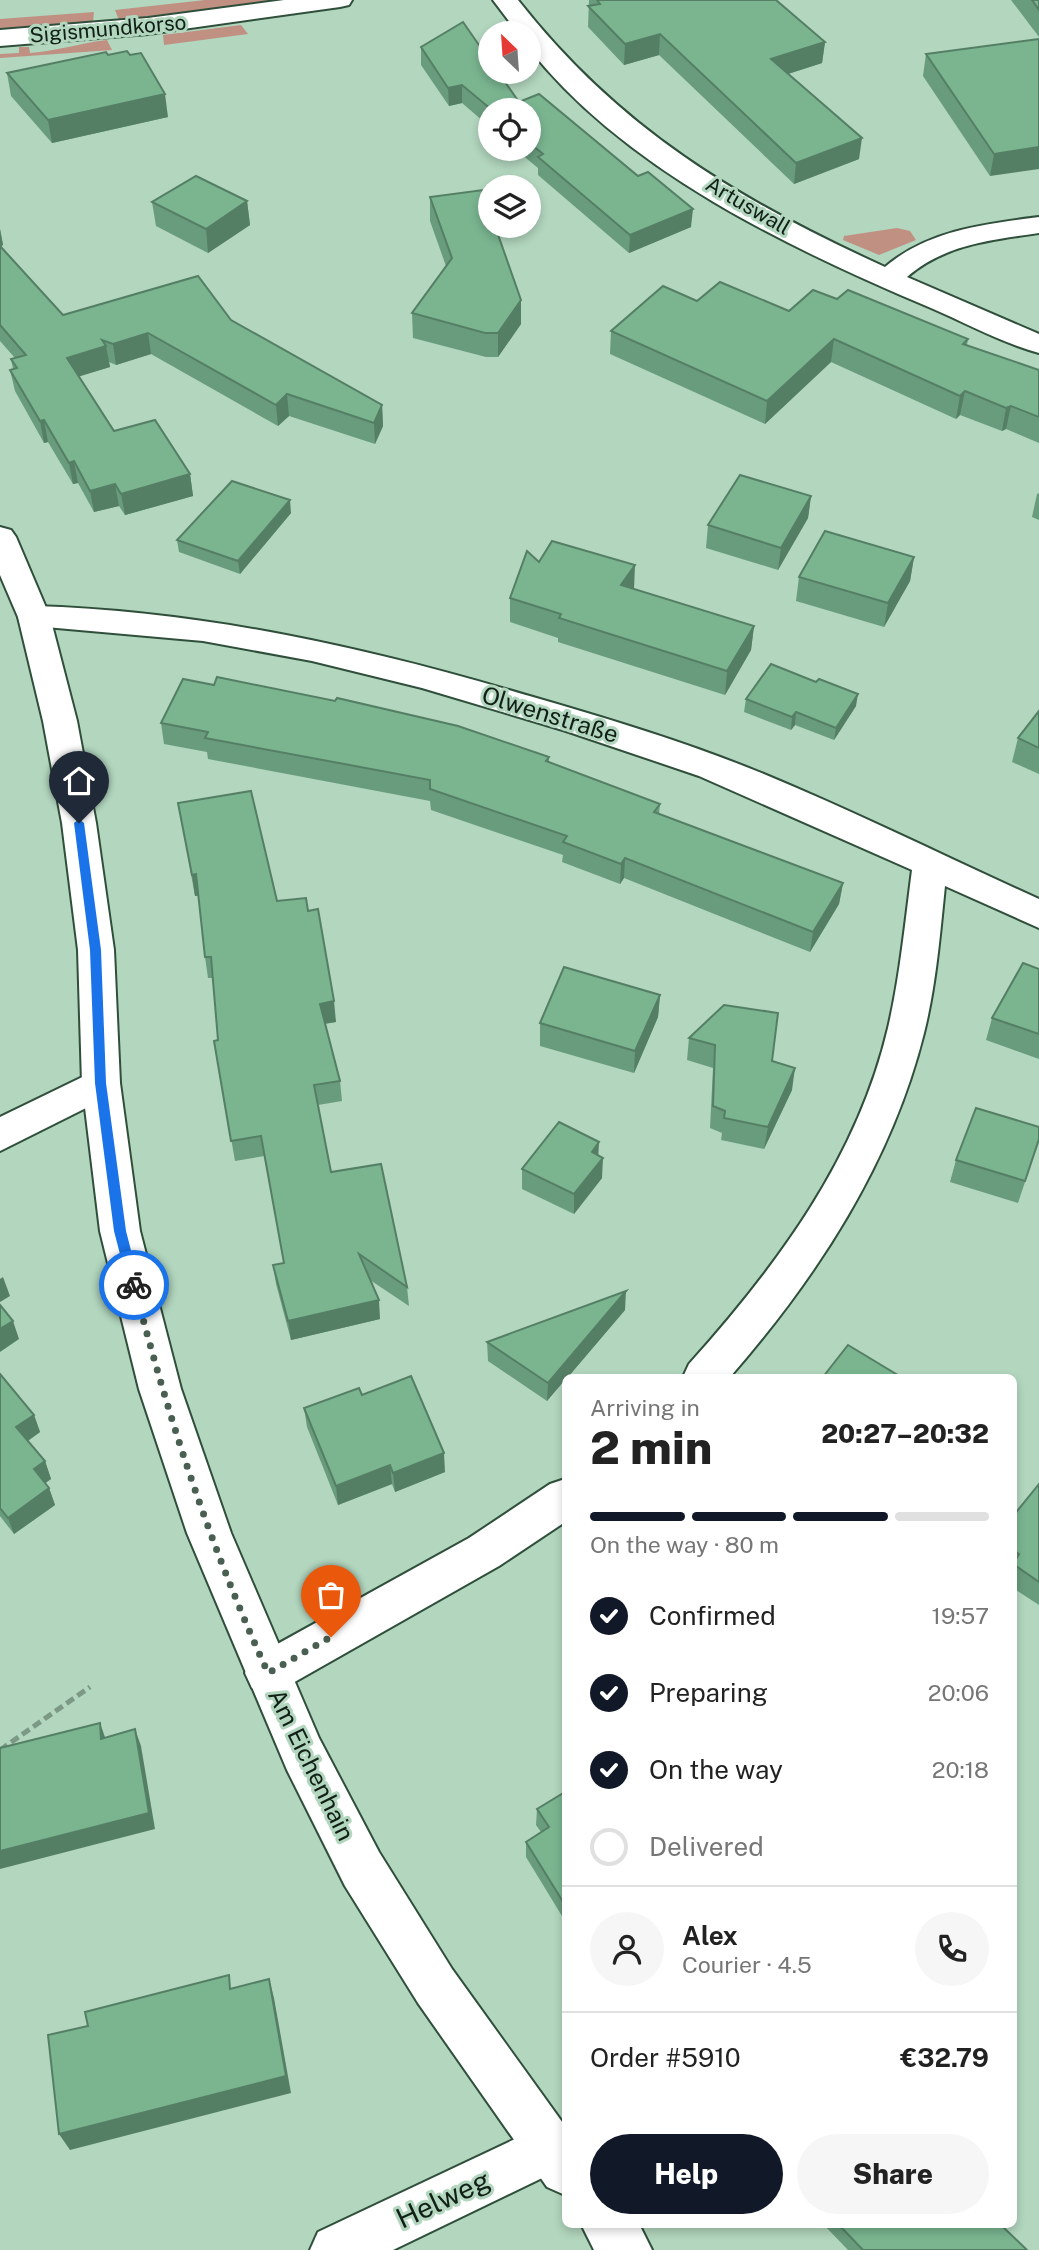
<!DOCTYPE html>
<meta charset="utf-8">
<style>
body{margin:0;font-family:"Public Sans",sans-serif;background:#f6f6f6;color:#222;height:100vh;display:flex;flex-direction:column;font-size:26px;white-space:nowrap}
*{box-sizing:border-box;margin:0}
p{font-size:23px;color:#767676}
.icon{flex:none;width:38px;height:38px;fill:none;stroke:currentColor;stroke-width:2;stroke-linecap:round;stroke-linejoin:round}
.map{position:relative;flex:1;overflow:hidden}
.details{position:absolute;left:562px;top:1374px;width:455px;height:854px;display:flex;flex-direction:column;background:#fff;border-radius:10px;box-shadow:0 4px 10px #0003}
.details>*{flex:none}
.needle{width:46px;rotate:335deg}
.tools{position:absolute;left:478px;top:21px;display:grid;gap:14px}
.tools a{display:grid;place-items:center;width:63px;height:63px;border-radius:50%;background:#fff;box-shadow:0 4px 10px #0003;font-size:35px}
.pin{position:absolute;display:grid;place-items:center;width:60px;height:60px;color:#fff;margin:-72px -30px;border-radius:50% 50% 50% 0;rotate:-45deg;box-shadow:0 0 7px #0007}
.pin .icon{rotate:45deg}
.courier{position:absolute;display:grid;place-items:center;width:70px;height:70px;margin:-35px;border:5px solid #1a73e8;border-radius:50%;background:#fff;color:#222;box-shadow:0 2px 9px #0007}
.headline em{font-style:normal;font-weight:800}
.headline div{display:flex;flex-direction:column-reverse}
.headline{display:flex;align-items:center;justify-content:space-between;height:119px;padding:0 28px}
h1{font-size:46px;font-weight:800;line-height:52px}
.bar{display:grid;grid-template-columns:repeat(4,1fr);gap:10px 7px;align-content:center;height:84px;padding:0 28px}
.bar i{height:9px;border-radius:5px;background:#e0e0e0}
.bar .selected{background:#111827}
.bar p{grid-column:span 4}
.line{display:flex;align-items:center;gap:18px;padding:0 28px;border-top:2px solid #e0e0e0}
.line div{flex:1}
.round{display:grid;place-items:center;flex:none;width:74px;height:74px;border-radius:37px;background:#f6f6f6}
ol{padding:0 28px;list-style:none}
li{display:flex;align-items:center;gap:21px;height:77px}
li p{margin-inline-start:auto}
li .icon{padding:7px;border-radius:50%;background:#111827;color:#fff;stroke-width:4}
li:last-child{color:#767676}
li i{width:38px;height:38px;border:4px solid #e0e0e0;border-radius:50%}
.primary-button{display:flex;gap:14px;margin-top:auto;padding:14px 28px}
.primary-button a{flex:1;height:80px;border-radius:42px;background:#111827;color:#fff;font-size:28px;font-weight:800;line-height:80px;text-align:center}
.primary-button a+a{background:#f6f6f6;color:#222}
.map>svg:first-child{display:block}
.green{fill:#c09083}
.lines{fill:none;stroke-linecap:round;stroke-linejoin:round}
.minor-casing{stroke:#2f4f3b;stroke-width:4}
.tertiary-casing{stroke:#2f4f3b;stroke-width:4}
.path{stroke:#7c9986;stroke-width:5;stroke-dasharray:9 4.5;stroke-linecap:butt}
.minor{fill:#fff;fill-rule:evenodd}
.tertiary{fill:#fff;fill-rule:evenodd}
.wall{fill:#699c7c}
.shaded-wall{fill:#557f65}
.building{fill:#7ab590;stroke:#557f65;stroke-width:2}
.route{fill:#1a73e8}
.done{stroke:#495f51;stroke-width:7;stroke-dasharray:0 12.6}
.labels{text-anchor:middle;stroke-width:6;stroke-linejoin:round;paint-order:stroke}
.far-street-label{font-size:21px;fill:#111f16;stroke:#b2d6be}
.street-label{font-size:24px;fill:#111f16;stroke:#b2d6be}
.near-street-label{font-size:28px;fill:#111f16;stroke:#b2d6be}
</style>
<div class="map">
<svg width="1039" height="2250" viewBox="0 0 1039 2250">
<rect width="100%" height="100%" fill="#b2d6be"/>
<g class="green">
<path d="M205 0H279L119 20 115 10Z"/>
<path d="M94 12 93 22 0 29V19Z"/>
<path d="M241 25 248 34 164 45 163 35Z"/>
<path d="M107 40 112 50 0 58V54L19 53V47H29L30 53C57 51 80 43 107 40Z"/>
<path d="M897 228 910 231 916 240 879 255 843 240 844 236Z"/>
</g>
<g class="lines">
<g class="minor-casing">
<g id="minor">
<path d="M493 0H518C619 129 738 200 885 267 928 230 985 224 1039 217V233C992 240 945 244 907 277L1039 334V353C1002 343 966 323 931 308 791 249 624 170 528 47V33H518Z"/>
<path d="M34 606C205 611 369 648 533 697 609 719 685 742 759 772 854 811 946 857 1039 899V928L945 886C940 935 936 985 924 1033 891 1164 817 1277 730 1377H683L689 1364C777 1266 857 1159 888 1028 900 976 905 923 912 870L699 776 566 731 422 688 312 661 203 641 23 625 18 617 23 609Z"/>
<path d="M101 1068 114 1072 120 1083 114 1094 0 1151V1117Z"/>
<path d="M565 1479V1522L499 1566 284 1688 268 1694 252 1688 245 1673 252 1658 469 1538 550 1484Z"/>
<path d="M549 2123 565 2129V2167L393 2250H310L318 2232Z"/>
</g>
</g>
<g class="tertiary-casing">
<g id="tertiary">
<path d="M284 0H352L349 5 340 7 148 34 0 46V30L148 18Z"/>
<path d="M0 527 11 530 16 537 50 617 77 721 96 823 114 950 120 1083 140 1231 181 1389 231 1533 319 1738 379 1852 452 1969 565 2126V2195L547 2187 418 2003 345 1886 287 1770 187 1533 139 1389 100 1231 82 1083 78 950 62 823 43 721 18 617 0 575Z"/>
<path d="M581 2224H639L652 2250H594Z"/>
</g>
</g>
<path class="path" d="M0 1750 90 1687"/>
<use href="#minor" class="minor"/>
<use href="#tertiary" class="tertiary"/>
</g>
<g class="wall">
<path d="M589 0H776L825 42 822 63 788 74 859 159 794 184 659 55 624 65 588 27Z"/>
<path d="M1011 0H1039V37Z"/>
<path d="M1039 39 990 176 923 76 926 54Z"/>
<path d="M421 47 519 102 691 227 629 253 538 175V168L515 149H528V110H490V127L462 103 449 106 421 65Z"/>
<path d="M108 55 168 117 52 143 11 96 7 73Z"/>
<path d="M430 197 521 324 498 357H486L413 338 412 313 446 266 430 221Z"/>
<path d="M247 201 250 225 208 253 156 226 152 202Z"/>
<path d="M0 229 3 245 1 246 63 315 231 320 382 405 383 426 375 444 289 416 278 426 151 354 116 365 109 362 110 367 79 376 114 431 190 474 193 496 125 515 119 506 94 512 78 483 73 484 48 442 44 443 15 391 10 370 13 369 11 359 15 358 0 341Z"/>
<path d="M837 299 968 339 967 345 1039 370V443L1006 429 1002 431 960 415 956 419 831 362 765 424 610 354 611 331 697 301 789 311Z"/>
<path d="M1039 493V520L1032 517 1037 494Z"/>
<path d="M811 496 808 518 778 570 706 548 708 525Z"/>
<path d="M291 513 240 574 179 552 177 540Z"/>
<path d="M914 557 910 581 884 627 796 601 799 577Z"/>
<path d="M539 562 754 626 751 650 725 695 558 642V638L510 622V598Z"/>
<path d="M816 682 856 706 834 740 795 725 791 730 744 712 746 699Z"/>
<path d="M1039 711V774L1012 762 1018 738Z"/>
<path d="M161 723 549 757V762L660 804 659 814 843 883 839 904 810 952 624 878 620 884 562 862 563 855 431 810 430 801 208 759 207 752 164 744Z"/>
<path d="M178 803 277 901 308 911 336 1022 325 1024 340 1081 342 1101 318 1105 331 1172 407 1287 409 1306 370 1280 380 1319 291 1340 276 1284 273 1265 284 1263 264 1156 235 1161 214 1041 218 1040 213 978H208L205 957 199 896H195Z"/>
<path d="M1039 969V1059L986 1040 992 1018Z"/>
<path d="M660 995 658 1017 634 1073 540 1046V1023Z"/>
<path d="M689 1038 772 1061 792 1090 764 1149 721 1140 722 1133 710 1128 713 1068 687 1060Z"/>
<path d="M1039 1140 1018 1203 950 1182 956 1160Z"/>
<path d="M598 1155 602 1178 574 1214 522 1189V1169Z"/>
<path d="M625 1310 568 1377H565L547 1401 488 1361 487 1342Z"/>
<path d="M0 1374 34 1415 40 1432 28 1441 45 1461 51 1479 45 1483 49 1488 55 1505 14 1534 0 1516Z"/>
<path d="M362 1395 445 1472 395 1492 392 1484 338 1505 307 1427 304 1408Z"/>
<path d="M1039 1484V1605L1013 1588V1516Z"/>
<path d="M565 1792V1921L526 1857V1842L541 1832 536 1825 537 1809Z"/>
<path d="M823 2224H1000L1027 2250H848Z"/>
</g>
<g class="shaded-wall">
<path d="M660 34 659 55 624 65 625 44Z"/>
<path d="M825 42 822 63 769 80 771 59Z"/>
<path d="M462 85V103L449 106 448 88Z"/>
<path d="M165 94 168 117 52 143 48 120Z"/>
<path d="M862 138 859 159 794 184 796 163Z"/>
<path d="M1039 147V169L990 176 994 154Z"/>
<path d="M247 201 250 225 208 253 206 229Z"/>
<path d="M693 209 691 227 629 253 630 235Z"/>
<path d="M0 229 3 245 0 247Z"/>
<path d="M521 300V324L498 357V333Z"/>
<path d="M148 333 151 354 116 365 113 344Z"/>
<path d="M834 339 831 362 765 424 767 401Z"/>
<path d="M106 346 110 367 71 379 67 358Z"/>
<path d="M965 391 960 415 956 419 960 396Z"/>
<path d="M287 394 289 416 278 426 276 405Z"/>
<path d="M382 405 383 426 375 444 374 423Z"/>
<path d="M1011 406 1006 429 1002 431 1006 408Z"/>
<path d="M44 420 48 442 44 443 40 421Z"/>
<path d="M74 461 78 483 73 484 69 463Z"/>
<path d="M190 474 193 496 125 515 121 494Z"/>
<path d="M115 484 119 506 94 512 90 491Z"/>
<path d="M811 496 808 518 778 570 781 548Z"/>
<path d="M290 500 291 513 240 574 238 561Z"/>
<path d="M914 557 910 581 884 627 888 603Z"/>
<path d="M635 565 634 589 621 585Z"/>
<path d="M754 626 751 650 725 695 727 671Z"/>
<path d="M858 694 856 706 834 740 836 728Z"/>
<path d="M796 712 795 725 791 730 792 717Z"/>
<path d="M625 858 624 878 620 884 621 864Z"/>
<path d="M196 874 200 895 195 896 192 875Z"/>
<path d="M843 883 839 904 810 952 813 932Z"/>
<path d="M660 995 658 1017 634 1073 635 1051Z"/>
<path d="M334 1001 336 1022 322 1024 320 1004Z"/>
<path d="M795 1068 792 1090 764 1149 768 1127Z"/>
<path d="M599 1142 598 1162 592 1152Z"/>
<path d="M603 1158 602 1178 574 1214V1194Z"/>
<path d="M3 1277 10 1296 0 1302V1279Z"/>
<path d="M626 1291 625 1310 568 1377H565V1380L547 1401 548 1383Z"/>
<path d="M379 1300 380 1319 291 1340 288 1321Z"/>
<path d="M13 1321 19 1339 0 1352V1329Z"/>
<path d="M34 1415 40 1432 23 1444 16 1427Z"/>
<path d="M444 1453 445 1472 395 1492 393 1473Z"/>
<path d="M45 1461 51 1479 40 1487 34 1469Z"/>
<path d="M390 1465 392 1484 338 1505 336 1486Z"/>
<path d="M49 1488 55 1505 14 1534 8 1518Z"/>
<path d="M100 1723 106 1740 101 1739Z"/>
<path d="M135 1729 141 1746 155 1829 0 1869V1851Z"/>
<path d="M269 1979 274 1998 291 2093 70 2150 59 2134Z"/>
</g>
<g class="building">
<path d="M597 0H776L825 42 771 59 862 138 796 163 660 34 625 44 588 6 600 4Z"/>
<path d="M1032 0H1039V10Z"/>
<path d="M463 22 490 61V72H498L519 102 539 94 638 176 648 172 693 209 630 235 538 157 543 154 528 142V110H492L462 85 448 88 421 47Z"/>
<path d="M1039 39V147L994 154 926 54Z"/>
<path d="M127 51 130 55 141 53 165 94 48 120 7 73 106 52 108 55Z"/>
<path d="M196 176 247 201 206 229 152 202Z"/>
<path d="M483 190 490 210V226H495L521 300 498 333H485L412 313 452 258 430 197Z"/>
<path d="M0 246 63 315 198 276 231 320 382 405 374 423 287 394 276 405 148 333 113 344 102 340 106 346 67 358 114 431 155 420 190 474 121 494 115 484 90 491 74 461 69 463 44 420 40 421 10 370 17 368 11 359 26 355 0 325Z"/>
<path d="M720 282 789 311 813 290 837 299 848 290 968 339 963 344 1039 370V417L1011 406 1006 408 965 391 960 396 834 339 767 401 611 331 663 286 697 301Z"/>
<path d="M740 475 811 496 781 548 708 525Z"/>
<path d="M232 481 290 500 238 561 177 540Z"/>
<path d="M825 531 914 557 888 603 799 577Z"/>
<path d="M552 541 635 565 621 585 754 626 727 671 559 618 561 614 510 598 527 551 539 562Z"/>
<path d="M771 664 816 682 819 679 858 694 836 728 796 712 792 717 746 699Z"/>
<path d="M217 677 335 701 337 698 458 726 549 757 546 761 660 804 654 812 843 883 813 932 625 858 621 864 563 842 567 836 430 789V780L205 738 208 732 161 723 183 679 214 685Z"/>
<path d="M1039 711V748L1018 738Z"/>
<path d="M251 791 277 901 306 898 308 911 318 909 334 1001 320 1004 340 1081 314 1085 331 1172 381 1164 407 1287 359 1254 379 1300 288 1321 273 1265 284 1263 261 1136 231 1141 214 1041 218 1040 211 957H205L196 874 192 875 178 803Z"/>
<path d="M1023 963 1039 969V1034L992 1018Z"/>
<path d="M564 967 660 995 635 1051 540 1023Z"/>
<path d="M724 1005 778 1013 772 1061 795 1068 768 1127 724 1118 725 1111 713 1106 715 1045 689 1038Z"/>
<path d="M976 1108 1039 1127V1139L1025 1181 956 1160Z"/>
<path d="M559 1122 599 1142 592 1152 603 1158 574 1194 522 1169Z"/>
<path d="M626 1291 548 1383 487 1342Z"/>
<path d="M0 1305 13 1321 0 1329Z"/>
<path d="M848 1345 901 1377H823Z"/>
<path d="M0 1374 34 1415 16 1427 45 1461 34 1469 49 1488 8 1518 0 1508Z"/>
<path d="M411 1376 444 1453 393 1473 390 1465 336 1486 304 1408 359 1388 362 1395Z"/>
<path d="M1039 1484V1582L1013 1564 1019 1554 1013 1550V1516Z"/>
<path d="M100 1723 101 1739 135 1729 149 1813 0 1851V1748Z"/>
<path d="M565 1792V1905L526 1842 549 1827 537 1809Z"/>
<path d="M229 1975 230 1989 269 1979 286 2076 59 2134 48 2035 88 2026 85 2012Z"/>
<path d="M838 2224H1000L1027 2250H863Z"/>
</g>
<path class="route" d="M79 819 84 823 101 950 106 1083 126 1231 140 1285 134 1290 128 1285 114 1231 95 1083 90 950 74 823Z"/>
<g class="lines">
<path class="done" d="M134 1285C169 1420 210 1546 268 1673L331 1637"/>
</g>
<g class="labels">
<g class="far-street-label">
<text transform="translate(108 29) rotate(-5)" y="7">Sigismundkorso</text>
<text transform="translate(748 206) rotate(30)" y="7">Artuswall</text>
</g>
<g class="street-label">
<text transform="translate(550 715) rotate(17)" y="8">Olwenstraße</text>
<text transform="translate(311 1765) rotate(64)" y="8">Am Eichenhain</text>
</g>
<g class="near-street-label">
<text transform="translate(443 2199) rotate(-25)" y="10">Helweg</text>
</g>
</g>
</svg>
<div class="tools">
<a><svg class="needle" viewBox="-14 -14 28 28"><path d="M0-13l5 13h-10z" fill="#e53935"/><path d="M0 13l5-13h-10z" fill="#767676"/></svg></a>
<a><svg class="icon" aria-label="locate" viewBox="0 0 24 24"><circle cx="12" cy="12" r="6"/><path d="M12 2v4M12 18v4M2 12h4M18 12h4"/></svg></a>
<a><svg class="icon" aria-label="layers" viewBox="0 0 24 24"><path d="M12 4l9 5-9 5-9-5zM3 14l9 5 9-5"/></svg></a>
</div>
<div class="pin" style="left:331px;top:1637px;background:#ea580c"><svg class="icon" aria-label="bag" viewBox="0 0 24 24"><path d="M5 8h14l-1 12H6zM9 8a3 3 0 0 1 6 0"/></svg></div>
<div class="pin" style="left:79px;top:823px;background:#1f2937"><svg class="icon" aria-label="home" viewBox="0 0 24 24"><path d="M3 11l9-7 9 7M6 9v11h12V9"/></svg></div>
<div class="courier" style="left:134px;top:1285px"><svg class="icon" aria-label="bike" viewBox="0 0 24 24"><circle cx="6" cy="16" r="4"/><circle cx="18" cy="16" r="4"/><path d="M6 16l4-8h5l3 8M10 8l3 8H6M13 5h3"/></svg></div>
<section class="details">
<div class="headline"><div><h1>2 min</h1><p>Arriving in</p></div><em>20:27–20:32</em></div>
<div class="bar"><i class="selected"></i><i class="selected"></i><i class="selected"></i><i></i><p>On the way · 80 m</p></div>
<ol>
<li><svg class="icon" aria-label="check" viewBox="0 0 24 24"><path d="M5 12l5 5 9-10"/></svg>Confirmed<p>19:57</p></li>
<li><svg class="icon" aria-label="check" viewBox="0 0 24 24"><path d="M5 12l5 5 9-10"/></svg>Preparing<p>20:06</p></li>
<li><svg class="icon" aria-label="check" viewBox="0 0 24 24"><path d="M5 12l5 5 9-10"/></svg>On the way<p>20:18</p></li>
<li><i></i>Delivered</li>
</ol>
<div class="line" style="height:126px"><a class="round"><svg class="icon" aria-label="person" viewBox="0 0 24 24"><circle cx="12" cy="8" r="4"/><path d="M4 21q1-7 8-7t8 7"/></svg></a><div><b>Alex</b><p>Courier · 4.5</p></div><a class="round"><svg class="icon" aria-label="phone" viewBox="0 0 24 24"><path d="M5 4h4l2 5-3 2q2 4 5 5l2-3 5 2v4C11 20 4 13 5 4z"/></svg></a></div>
<div class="line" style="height:91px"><div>Order #5910</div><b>€32.79</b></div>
<div class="primary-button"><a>Help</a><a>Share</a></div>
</section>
</div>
